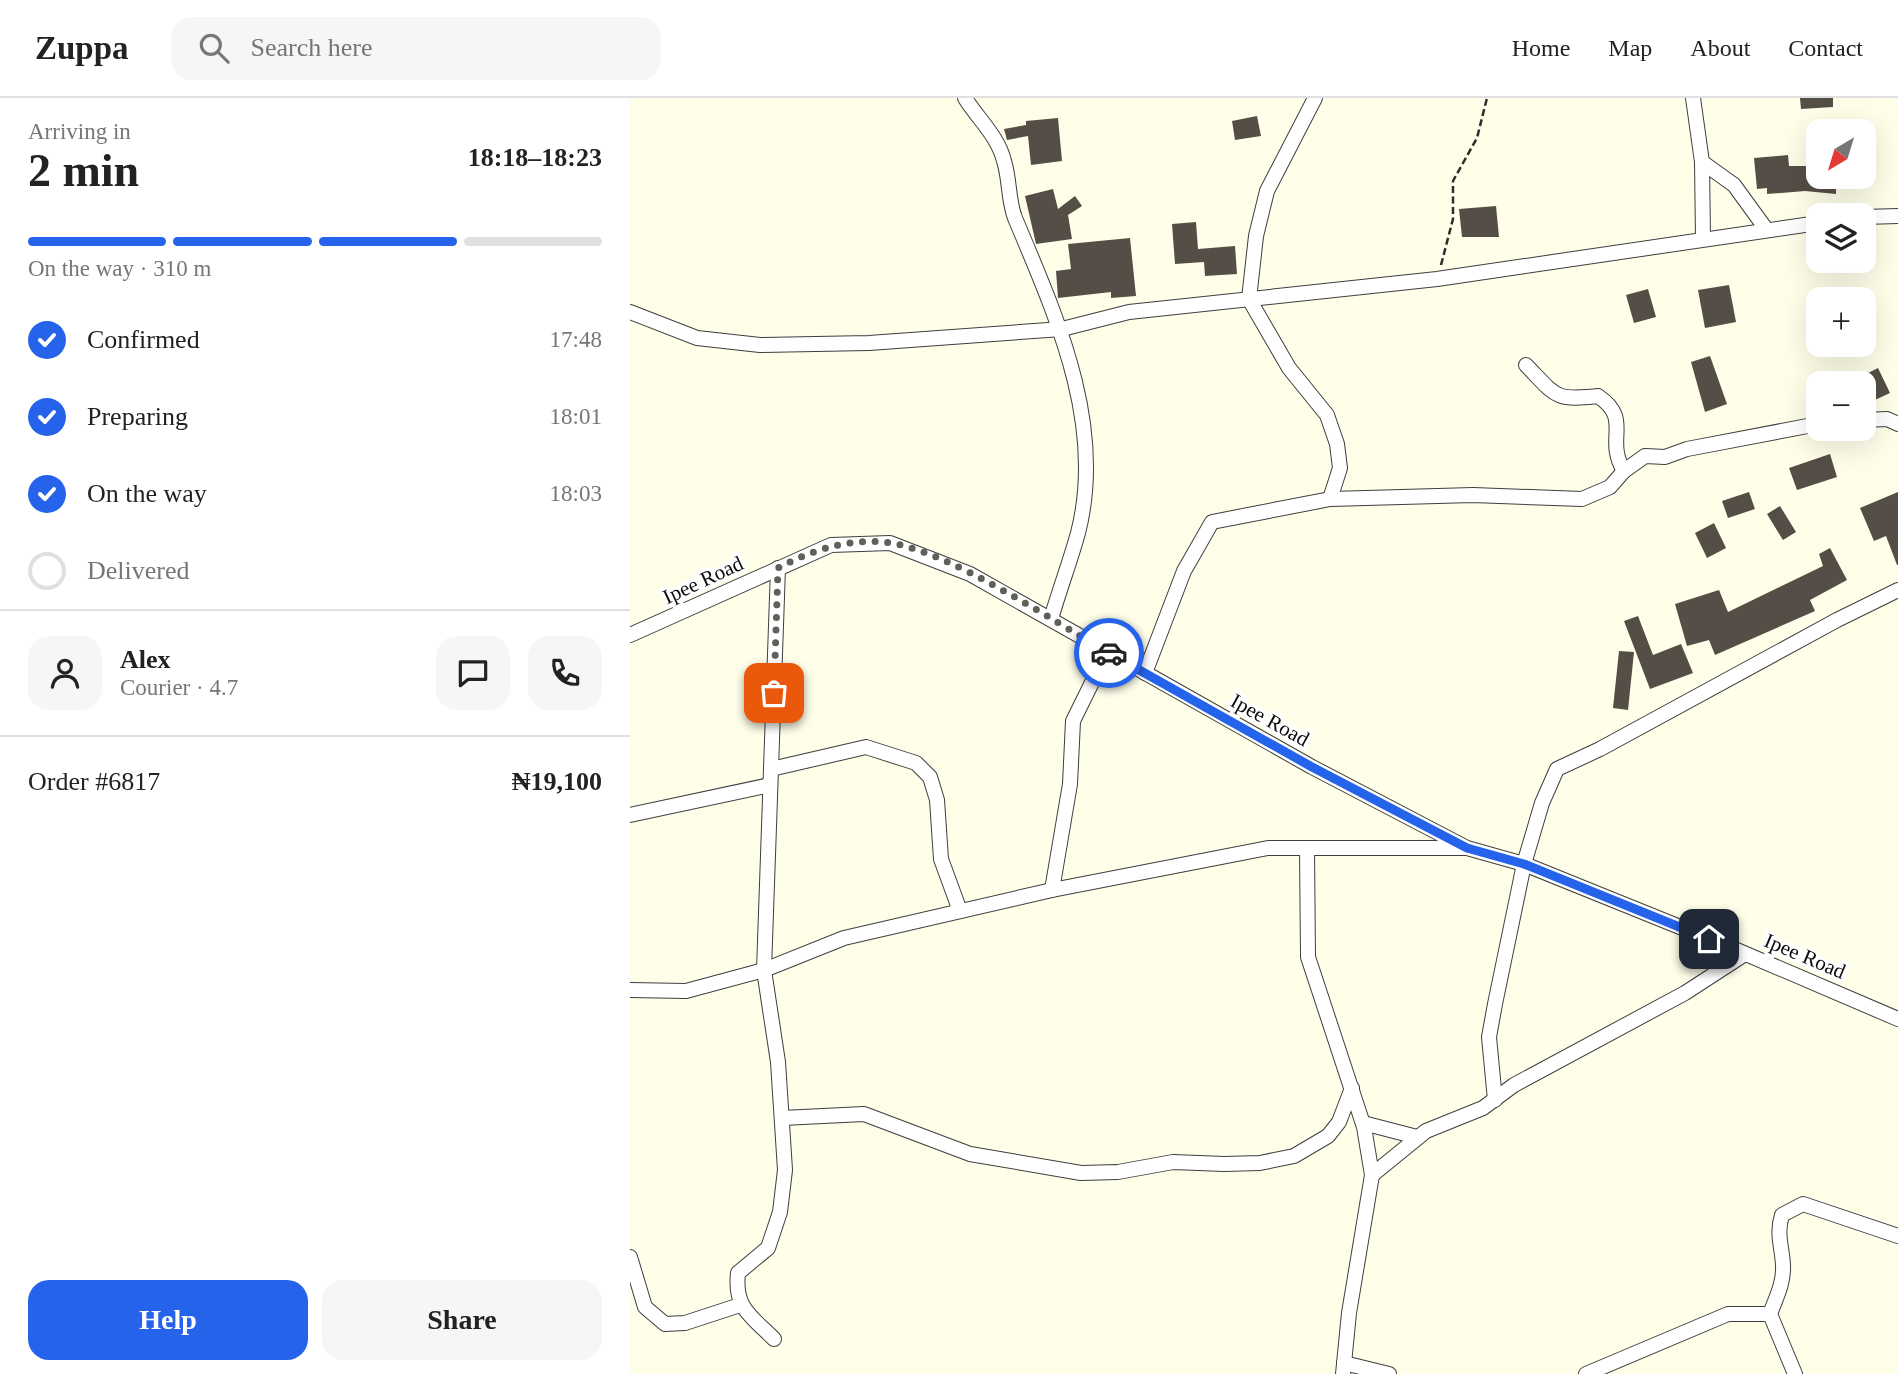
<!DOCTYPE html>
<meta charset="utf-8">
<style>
body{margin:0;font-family:Georgia,serif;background:#f6f6f6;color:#222;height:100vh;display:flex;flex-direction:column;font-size:26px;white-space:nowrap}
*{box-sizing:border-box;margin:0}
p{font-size:23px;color:#767676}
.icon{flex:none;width:38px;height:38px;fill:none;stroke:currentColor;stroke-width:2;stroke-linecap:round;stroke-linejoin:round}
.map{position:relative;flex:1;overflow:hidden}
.sheet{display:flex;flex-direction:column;background:#fff;width:630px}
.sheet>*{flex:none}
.needle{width:46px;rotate:218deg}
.controls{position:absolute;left:1176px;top:21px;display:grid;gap:14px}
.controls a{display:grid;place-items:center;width:70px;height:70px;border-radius:14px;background:#fff;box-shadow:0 7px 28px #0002;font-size:35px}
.pin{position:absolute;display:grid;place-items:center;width:60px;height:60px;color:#fff;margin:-30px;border-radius:14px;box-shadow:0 4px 10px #0006}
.courier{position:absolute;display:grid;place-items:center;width:70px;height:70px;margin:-35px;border:5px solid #2563eb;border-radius:50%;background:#fff;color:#222;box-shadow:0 2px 9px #0007}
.overview em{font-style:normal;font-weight:700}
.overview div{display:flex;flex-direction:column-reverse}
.overview{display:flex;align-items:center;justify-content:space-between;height:119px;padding:0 28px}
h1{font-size:46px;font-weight:700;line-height:52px}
.bar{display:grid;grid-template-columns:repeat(4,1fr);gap:10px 7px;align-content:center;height:84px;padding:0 28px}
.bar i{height:9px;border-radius:5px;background:#e0e0e0}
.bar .active{background:#2563eb}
.bar p{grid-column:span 4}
.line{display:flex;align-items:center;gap:18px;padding:0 28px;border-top:2px solid #e0e0e0}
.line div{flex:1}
.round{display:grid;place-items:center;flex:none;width:74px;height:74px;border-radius:21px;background:#f6f6f6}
ol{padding:0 28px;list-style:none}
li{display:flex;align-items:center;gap:21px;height:77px}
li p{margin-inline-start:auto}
li .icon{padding:7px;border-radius:50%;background:#2563eb;color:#fff;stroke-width:4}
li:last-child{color:#767676}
li i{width:38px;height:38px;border:4px solid #e0e0e0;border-radius:50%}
.cta{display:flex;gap:14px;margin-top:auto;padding:14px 28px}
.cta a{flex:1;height:80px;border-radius:21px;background:#2563eb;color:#fff;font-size:28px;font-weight:700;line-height:80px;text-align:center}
.cta a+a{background:#f6f6f6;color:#222}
header{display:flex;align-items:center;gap:42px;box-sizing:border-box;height:98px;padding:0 35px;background:#fff;border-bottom:2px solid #e0e0e0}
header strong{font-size:33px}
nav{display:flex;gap:38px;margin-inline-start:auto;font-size:24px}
.search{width:490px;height:63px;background:#f6f6f6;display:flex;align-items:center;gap:18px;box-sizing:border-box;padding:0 24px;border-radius:21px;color:#767676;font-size:26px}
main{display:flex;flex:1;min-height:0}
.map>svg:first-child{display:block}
.building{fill:#554e46}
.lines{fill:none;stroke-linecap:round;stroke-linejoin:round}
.minor-casing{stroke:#3e3e3e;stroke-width:16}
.path{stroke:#2d2d2d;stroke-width:2.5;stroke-dasharray:7 3.5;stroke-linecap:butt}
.minor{stroke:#fff;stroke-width:14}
.done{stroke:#606059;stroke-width:7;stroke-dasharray:0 12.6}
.route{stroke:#2563eb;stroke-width:9}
.labels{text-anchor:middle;stroke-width:7;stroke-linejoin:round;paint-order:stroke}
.street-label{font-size:21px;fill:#0b0b0b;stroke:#fff}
</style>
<header>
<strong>Zuppa</strong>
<div class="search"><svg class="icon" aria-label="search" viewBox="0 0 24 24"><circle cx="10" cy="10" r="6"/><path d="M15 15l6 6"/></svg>Search here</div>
<nav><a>Home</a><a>Map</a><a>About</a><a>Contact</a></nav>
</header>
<main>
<section class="sheet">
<div class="overview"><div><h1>2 min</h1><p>Arriving in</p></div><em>18:18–18:23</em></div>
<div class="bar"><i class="active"></i><i class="active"></i><i class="active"></i><i></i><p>On the way · 310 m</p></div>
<ol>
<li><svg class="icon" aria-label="check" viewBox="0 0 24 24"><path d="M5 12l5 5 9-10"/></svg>Confirmed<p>17:48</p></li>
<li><svg class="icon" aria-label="check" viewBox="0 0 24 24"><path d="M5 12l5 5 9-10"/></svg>Preparing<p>18:01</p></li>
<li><svg class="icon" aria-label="check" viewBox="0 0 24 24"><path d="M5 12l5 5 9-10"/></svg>On the way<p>18:03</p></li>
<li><i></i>Delivered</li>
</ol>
<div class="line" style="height:126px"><a class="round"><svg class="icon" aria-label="person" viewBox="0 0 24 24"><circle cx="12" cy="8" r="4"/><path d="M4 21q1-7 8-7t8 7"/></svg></a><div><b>Alex</b><p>Courier · 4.7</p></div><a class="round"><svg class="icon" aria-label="chat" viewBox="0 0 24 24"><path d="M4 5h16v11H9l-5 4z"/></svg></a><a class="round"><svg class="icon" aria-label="phone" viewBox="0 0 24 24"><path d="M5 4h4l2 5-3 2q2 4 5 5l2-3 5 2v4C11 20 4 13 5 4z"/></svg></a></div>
<div class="line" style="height:91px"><div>Order #6817</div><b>₦19,100</b></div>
<div class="cta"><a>Help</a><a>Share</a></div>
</section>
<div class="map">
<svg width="1268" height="1276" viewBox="0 0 1268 1276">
<rect width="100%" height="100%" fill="#fffee9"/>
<g class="building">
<path d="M1170 0H1203V9L1171 11Z"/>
<path d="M627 18 631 38 605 42 602 23Z"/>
<path d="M428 20 432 63 401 67 398 38 377 42 374 31 396 27V23Z"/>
<path d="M1158 57 1159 68H1188V79H1206V96L1175 93 1137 96V90L1127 91 1124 60Z"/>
<path d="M423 91 428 111 445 98 452 108 438 117 442 141 406 146 395 98Z"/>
<path d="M866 108 869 139H832L829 111Z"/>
<path d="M566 124 568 151 605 148 607 176 575 178 574 164 545 166 542 126Z"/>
<path d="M500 140 506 198 481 200V194L428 200 426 173 441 171 438 146Z"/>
<path d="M1099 187 1106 224 1075 230 1068 192Z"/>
<path d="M1018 191 1026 219 1004 225 996 197Z"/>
<path d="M1080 258 1097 306 1075 314 1061 264Z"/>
<path d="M1248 270 1260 295 1234 307V277Z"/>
<path d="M1200 356 1207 379 1167 392 1159 370Z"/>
<path d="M1119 394 1125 411 1098 420 1092 403Z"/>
<path d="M1268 394V467H1267L1256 438 1244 443 1230 410Z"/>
<path d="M1150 408 1166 434 1153 442 1137 416Z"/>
<path d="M1084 425 1096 450 1077 460 1065 435Z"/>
<path d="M1200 450 1217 482 1180 502 1185 513 1085 557 1079 542 1057 548 1045 506 1089 492 1098 514 1193 468 1189 456Z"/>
<path d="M1008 518 1023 557 1051 546 1063 575 1020 591 994 523Z"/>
<path d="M989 553 1004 554 998 612 983 610Z"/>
</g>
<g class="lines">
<g class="minor-casing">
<g id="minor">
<path d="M335 0C348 21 368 38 374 63 380 82 378 102 385 120 426 218 476 326 448 435 440 464 429 493 421 521"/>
<path d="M685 0 637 93 626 138 619 201 659 270 697 317 707 346 710 370 700 401"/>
<path d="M1063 0 1072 64 1073 140"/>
<path d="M1072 64 1104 87 1136 131"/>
<path d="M1234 119 1268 118"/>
<path d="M0 214 67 240 130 247 239 245 432 231 499 214 807 181 1188 125"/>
<path d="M896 267C926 298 924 303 968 298 1003 322 974 340 994 373"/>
<path d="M1234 322 1257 321 1268 326"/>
<path d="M0 537 201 447 260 445 340 476 682 669 837 750 894 766 1102 850 1268 921"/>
<path d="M515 575 554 473 582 424 700 401 843 397 952 401 980 389 994 373 1015 358 1035 359 1057 351 1188 326"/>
<path d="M141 671 236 649 286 665 300 679 307 702 311 761 330 813"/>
<path d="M0 717 140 687"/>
<path d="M677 751 678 859 734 1029 742 1077 719 1215 713 1276"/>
<path d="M422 792 440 686 443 623 477 554"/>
<path d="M0 892 56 893 134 872 214 840 422 792 638 750H836"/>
<path d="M865 1002 859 939 865 906 894 766 912 705 927 671 970 651 1207 522 1268 492"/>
<path d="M152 1020 234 1016 340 1056 451 1075 488 1074 543 1064 594 1066 630 1065 664 1058 698 1038 709 1024 722 990"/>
<path d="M733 1025 787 1039"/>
<path d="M742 1077 796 1033 853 1010 884 987 1055 895 1115 856"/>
<path d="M0 1159 15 1209 35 1226 55 1225 110 1207"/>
<path d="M144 1241C121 1218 104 1210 108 1175L138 1150 150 1114 155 1072 148 964 134 872 148 470"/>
<path d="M714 1265 759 1276"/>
<path d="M956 1276 1098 1216H1140"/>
<path d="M1165 1276 1140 1216C1146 1200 1154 1185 1153 1167 1152 1148 1146 1136 1152 1117L1173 1106 1268 1138"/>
</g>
</g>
<path class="path" d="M811 167 823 121V83L847 40 857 0"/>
<use href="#minor" class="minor"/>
</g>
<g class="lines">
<path class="done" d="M144 595 148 470C182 452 221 439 261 445 322 455 423 523 479 555"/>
<path class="route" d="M479 555 682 669 837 750 894 766 1079 841"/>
</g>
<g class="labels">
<g class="street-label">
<text transform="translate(73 482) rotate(-25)" y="7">Ipee Road</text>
<text transform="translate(640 622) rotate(29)" y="7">Ipee Road</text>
<text transform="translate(1175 858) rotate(23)" y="7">Ipee Road</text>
</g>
</g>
</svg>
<div class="controls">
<a><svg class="needle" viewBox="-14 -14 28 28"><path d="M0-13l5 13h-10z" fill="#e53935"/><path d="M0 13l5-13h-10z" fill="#767676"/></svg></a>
<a><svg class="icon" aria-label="layers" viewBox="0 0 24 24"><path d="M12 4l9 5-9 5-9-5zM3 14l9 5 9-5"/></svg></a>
<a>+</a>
<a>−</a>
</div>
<div class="pin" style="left:144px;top:595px;background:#ea580c"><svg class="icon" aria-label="bag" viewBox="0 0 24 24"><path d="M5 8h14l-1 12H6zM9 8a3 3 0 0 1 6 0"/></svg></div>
<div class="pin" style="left:1079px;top:841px;background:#1f2937"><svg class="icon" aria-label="home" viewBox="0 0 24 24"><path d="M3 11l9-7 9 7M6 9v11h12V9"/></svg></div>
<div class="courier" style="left:479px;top:555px"><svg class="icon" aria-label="car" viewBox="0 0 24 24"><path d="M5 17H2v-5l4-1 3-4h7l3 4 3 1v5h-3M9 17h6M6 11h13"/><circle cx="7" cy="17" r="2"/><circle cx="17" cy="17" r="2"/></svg></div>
</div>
</main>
